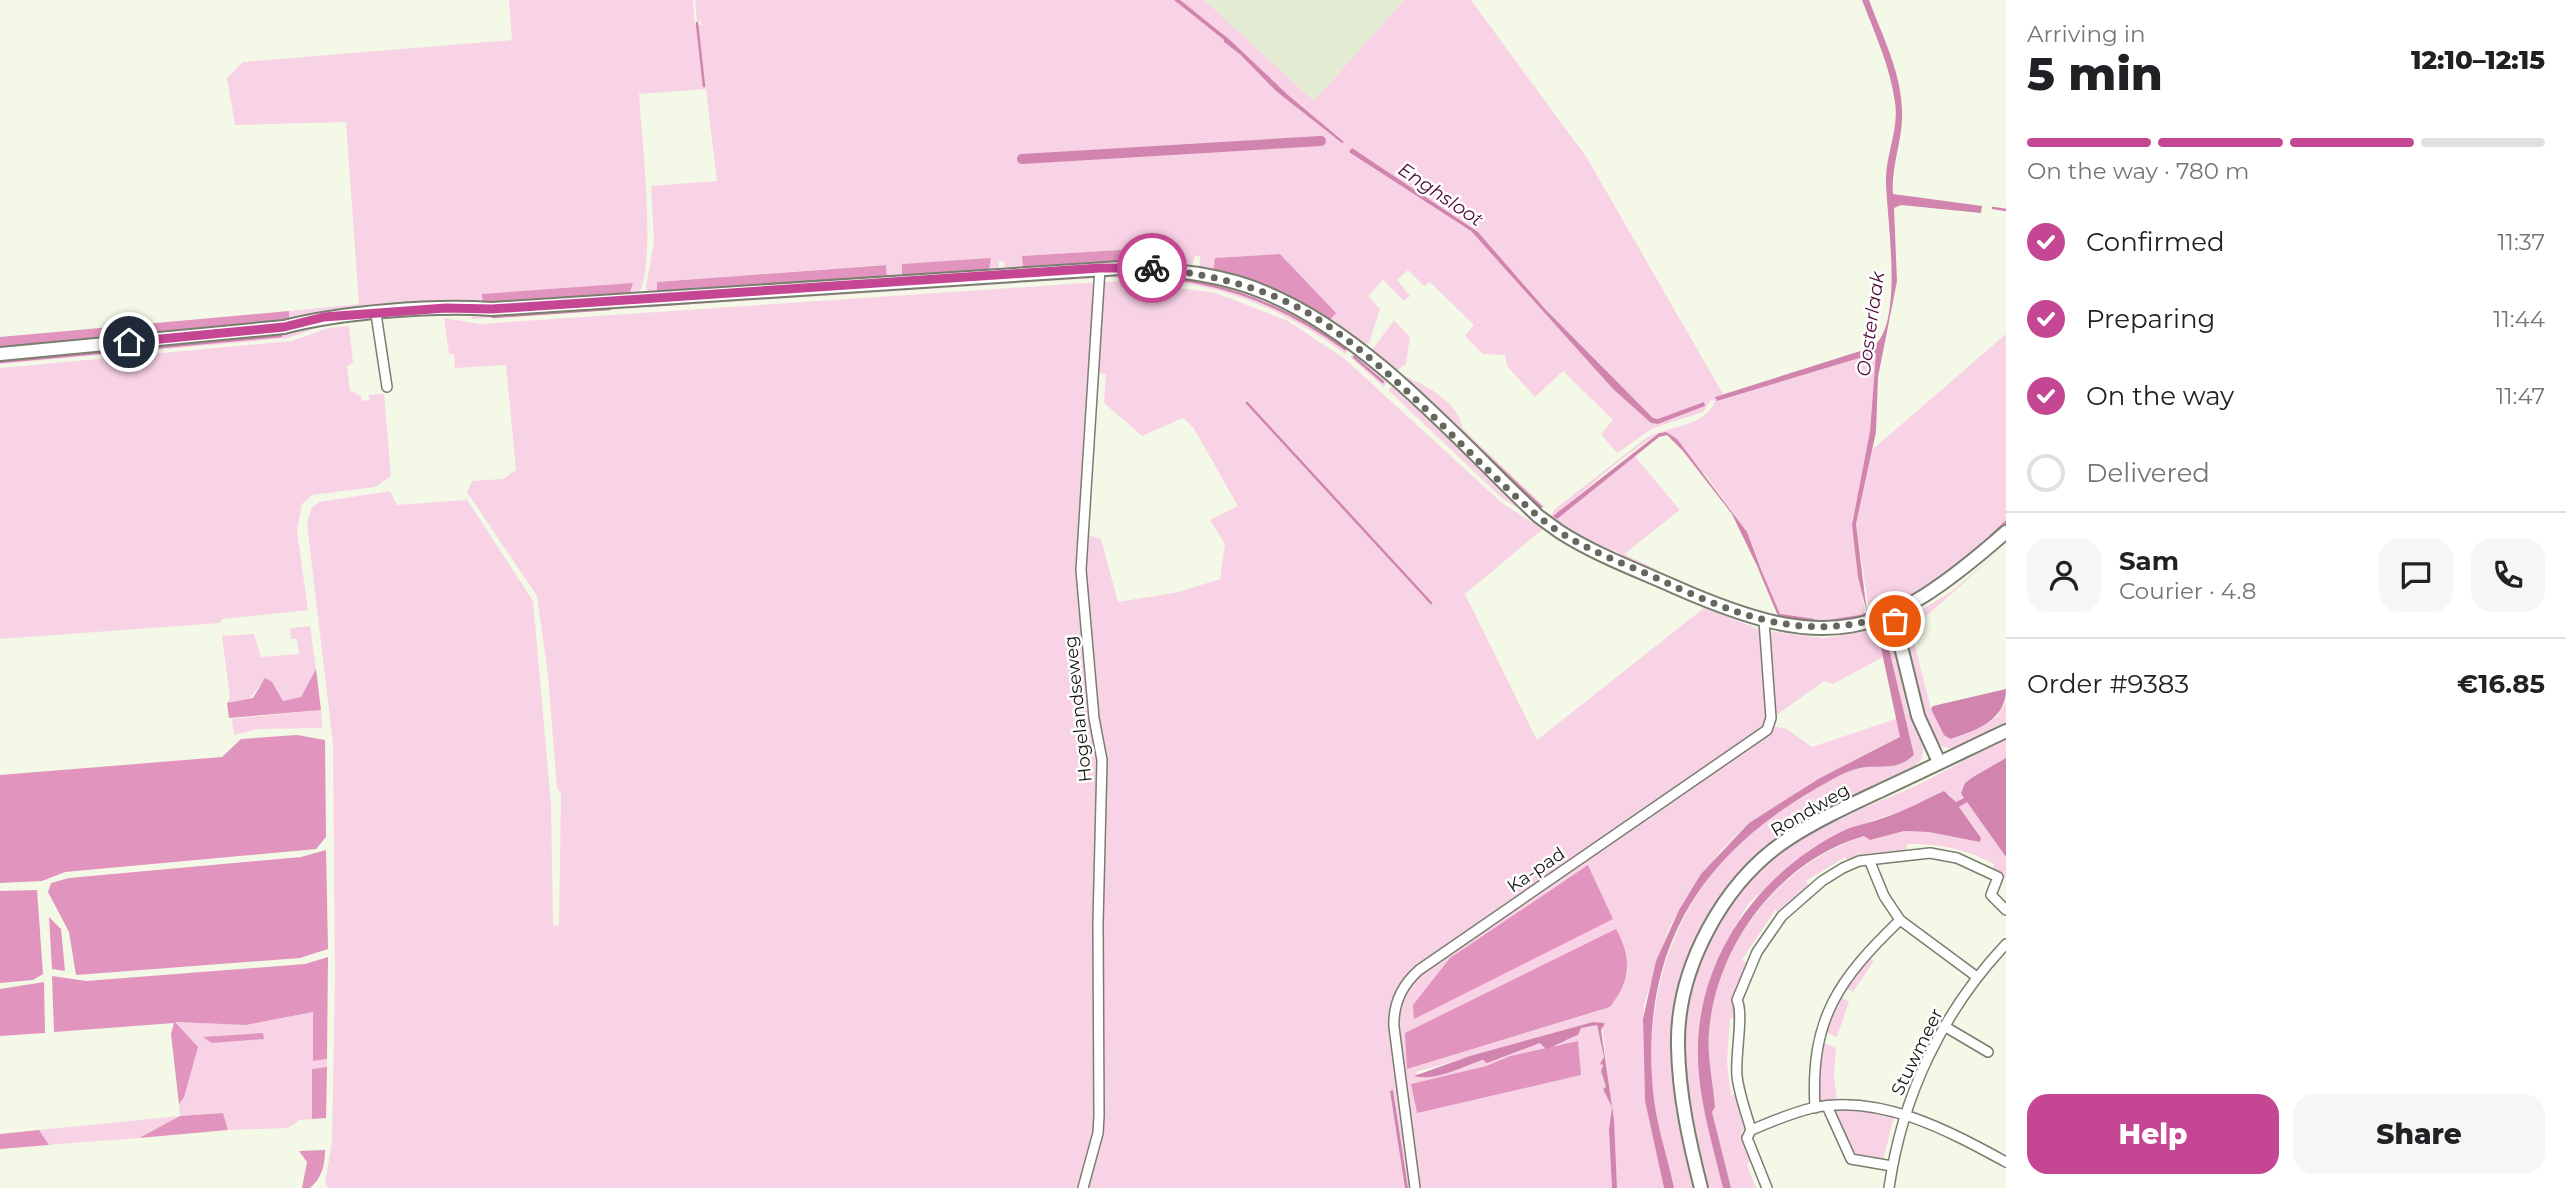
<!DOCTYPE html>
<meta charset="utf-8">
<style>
body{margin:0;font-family:Montserrat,sans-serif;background:#f6f6f6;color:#202124;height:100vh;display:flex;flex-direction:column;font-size:26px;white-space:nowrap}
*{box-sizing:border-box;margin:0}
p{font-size:23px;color:#757577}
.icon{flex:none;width:38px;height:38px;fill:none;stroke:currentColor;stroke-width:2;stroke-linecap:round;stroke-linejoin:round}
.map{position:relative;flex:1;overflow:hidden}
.drawer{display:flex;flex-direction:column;background:#fff;width:560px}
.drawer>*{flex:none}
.pin{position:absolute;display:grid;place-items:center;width:60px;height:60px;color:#fff;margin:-30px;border:4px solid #fff;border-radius:50%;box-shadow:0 2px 7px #0007}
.courier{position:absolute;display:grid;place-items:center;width:70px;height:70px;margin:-35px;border:5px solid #c54794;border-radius:50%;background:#fff;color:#222;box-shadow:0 2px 9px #0007}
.summary em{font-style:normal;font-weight:800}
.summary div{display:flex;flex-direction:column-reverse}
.summary{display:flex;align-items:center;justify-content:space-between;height:119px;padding:0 21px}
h1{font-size:46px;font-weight:800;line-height:52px}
.bar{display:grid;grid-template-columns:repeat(4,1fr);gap:10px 7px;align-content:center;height:84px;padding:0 21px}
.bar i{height:9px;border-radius:5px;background:#e0e0e0}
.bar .active{background:#c54794}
.bar p{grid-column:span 4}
.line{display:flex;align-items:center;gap:18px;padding:0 21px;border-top:2px solid #e0e0e0}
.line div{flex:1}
.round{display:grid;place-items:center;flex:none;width:74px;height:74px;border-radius:21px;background:#f6f6f6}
ol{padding:0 21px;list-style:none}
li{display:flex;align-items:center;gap:21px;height:77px}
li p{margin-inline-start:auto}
li .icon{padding:7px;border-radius:50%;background:#c54794;color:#fff;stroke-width:4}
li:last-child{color:#757577}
li i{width:38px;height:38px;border:4px solid #e0e0e0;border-radius:50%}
.primary-button{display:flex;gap:14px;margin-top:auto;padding:14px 21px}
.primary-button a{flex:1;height:80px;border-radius:21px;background:#c54794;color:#fff;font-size:28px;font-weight:800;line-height:80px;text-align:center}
.primary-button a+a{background:#f6f6f6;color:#202124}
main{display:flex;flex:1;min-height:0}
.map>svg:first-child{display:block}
.built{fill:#e3ebd2}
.green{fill:#f8d3e6;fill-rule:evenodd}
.forest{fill:#e194be}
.water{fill:#d084ae}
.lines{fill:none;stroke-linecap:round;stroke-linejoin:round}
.stream{stroke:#d084ae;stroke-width:2.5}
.canal{stroke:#d084ae;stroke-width:10}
.minor-casing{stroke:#797e6e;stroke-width:12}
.tertiary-casing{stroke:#797e6e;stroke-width:16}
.secondary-casing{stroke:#797e6e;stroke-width:16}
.minor{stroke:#fff;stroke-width:9}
.tertiary{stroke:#fff;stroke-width:12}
.secondary{stroke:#fff;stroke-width:12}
.done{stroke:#63675c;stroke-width:7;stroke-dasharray:0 12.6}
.route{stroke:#c54794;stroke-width:9}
.labels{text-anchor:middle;stroke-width:5;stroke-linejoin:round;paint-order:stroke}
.street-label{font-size:18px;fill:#161812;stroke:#fff}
.water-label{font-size:19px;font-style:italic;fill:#500c38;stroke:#fff}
</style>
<main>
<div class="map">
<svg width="2006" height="1188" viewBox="0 0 2006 1188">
<rect width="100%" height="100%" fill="#f3f9e6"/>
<path class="built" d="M1204 0H1404L1314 101Z"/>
<g class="green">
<path d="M509 0H693L695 25H701V22L697 21 695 0H1204L1314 101 1404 0H1471L1587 158 1723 394 1716 397 1717 401 1876 353 1870 431 1852 525 1865 613 1869 611 1856 524 1873 449 2006 334V527L1988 541 1986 539 1982 541 1984 544 1935 586 1875 615 1824 625 1820 619 1811 625 1781 618 1747 532 1708 478 1666 432 1661 431 1619 461 1554 516 1633 454 1680 510 1624 554 1658 570 1655 572 1617 557 1618 552 1614 550 1612 554 1553 520 1551 516 1555 509 1646 438C1667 426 1706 427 1715 401L1711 400 1703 412 1653 428 1617 453 1601 434 1613 420 1563 371 1535 397 1507 366 1505 355 1483 354 1465 336 1474 325 1430 282 1424 286 1408 270 1397 280 1410 296 1404 301 1383 280 1368 296 1380 309 1369 343 1365 344 1328 322 1335 313 1280 254 1216 258 1213 272 1199 270 1200 256H1195L1191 269 1170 265 1172 253 1119 250 1022 256 1023 268 1005 269 1004 261H999V270H989L991 259 902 264V276L887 277 886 265 866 266 657 282V293L649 295 646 287 654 242 651 186 717 181 706 89 639 94C641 132 658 270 637 296H629L633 284 483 294V305L289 321V311L359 304 346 122 235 125 227 78 243 62 512 40ZM1352 148 1478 232 1545 309 1653 418 1658 419 1704 402 1705 406 1658 424 1651 423 1613 389 1471 231Z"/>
<path d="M1092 271 1097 278 471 319 474 313Z"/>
<path d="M1142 271C1180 277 1218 281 1254 294 1289 306 1319 327 1349 346V350L1345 354C1275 301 1192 274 1104 278L1106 274Z"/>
<path d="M1125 281 1216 293 1288 321 1345 359 1503 504 1543 529 1465 594 1537 740 1704 608 1759 629 1768 717 1764 728 1432 958 1394 1002 1413 1188H1408L1393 1090 1390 1091 1405 1188H1085L1100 1134 1098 729 1084 598 1085 534 1101 539 1118 602 1179 592 1220 579 1225 544 1210 520 1238 506 1193 427 1183 418 1142 436 1104 403 1106 374 1097 373 1103 282Z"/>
<path d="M1099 282 1079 570 1099 747 1096 1132 1081 1188H328L325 1183 332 1142 335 977 333 744 307 524 312 507 320 502 390 491 397 505 466 500 464 495 533 601 551 804 553 926 559 925 561 793 557 788 548 675 537 596 467 492 472 481 503 479 516 470 506 365 455 368 454 354H449L444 318 480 324Z"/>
<path d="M1394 320 1410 337 1406 364 1395 372 1370 353Z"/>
<path d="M313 326 314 329 288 338 0 364V357Z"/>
<path d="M349 326 353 363 347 366 350 391 361 396 362 401 369 400V395L384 394 391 476 375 487 312 495 302 504 297 531 308 610 222 619 220 623 0 639V368L292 341 328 328Z"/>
<path d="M1356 352 1388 379 1384 387 1350 357Z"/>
<path d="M1406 377C1428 386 1459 403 1463 429L1545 507H1536L1404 379Z"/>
<path d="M1392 386H1396L1539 520 1503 499 1388 390Z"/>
<path d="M2006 545 1911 630 1931 709 1948 739 1997 717 2006 702V726L1953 749 1941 746 1922 715 1902 624 1904 620 1951 592Z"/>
<path d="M310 626 316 669 301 697 283 701 272 682 259 686 249 700 227 703 230 697 222 636 254 634 261 657 299 654 297 639H291L290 628Z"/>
<path d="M1887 627 1892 633 1908 714H1912L1923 748 1922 759 1911 769 1818 815 1726 894 1675 1022 1697 1188H1674C1667 1159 1658 1130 1654 1100 1642 999 1672 906 1746 836 1766 816 1792 803 1816 788 1829 781 1845 770 1859 768 1879 764 1898 770 1914 755L1892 660 1882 637 1871 634 1880 646 1883 657 1833 684 1824 681 1773 718 1768 631 1825 638Z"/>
<path d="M321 710 322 728 258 729 234 735 232 719Z"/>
<path d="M1898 718 1902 733 1899 739 1820 778 1749 823 1721 850 1685 899 1668 930 1644 1004 1643 1035 1645 1101 1664 1188H1617L1612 1108 1609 1130 1612 1188H1417L1396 1020 1406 987 1435 961 1469 942 1479 931 1706 776 1717 771 1772 727 1785 728 1812 747ZM1589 866 1612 919 1413 1005 1451 958ZM1628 968 1617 998 1610 1007 1407 1069ZM1593 1022V1024L1581 1028 1578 1035 1564 1039 1559 1046 1578 1041 1417 1113 1411 1084 1486 1066 1510 1056 1546 1049 1541 1043 1507 1053 1503 1058C1475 1060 1448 1071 1421 1078L1416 1072ZM1597 1025 1602 1026 1611 1100 1603 1088H1606L1601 1071 1604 1057Z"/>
<path d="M2006 738V758L1973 777 1965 783 1961 792 1964 797 1956 803 1949 794 1846 830 1798 859 1748 904 1729 937 1702 1007 1698 1057 1723 1188H1705C1696 1144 1681 1097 1682 1052 1685 962 1731 878 1810 832 1839 815 1872 805 1902 792 1938 776 1972 756 2006 738Z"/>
<path d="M1967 801 2006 857V878L1992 870 1994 864C1966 849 1939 843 1907 844L1906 851 1871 858 1864 856 1849 862 1845 857 1806 881 1809 888 1780 914 1775 910 1742 960 1748 964 1736 1019 1730 1018 1727 1063 1731 1095 1737 1094 1746 1128 1741 1132 1753 1160 1747 1164 1756 1188H1731L1712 1111 1715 1107C1713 1082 1707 1057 1709 1032 1717 943 1780 863 1865 836L1870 840 1904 831 1929 832 1980 842 1981 838 1959 807Z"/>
<path d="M1868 956 1874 961 1853 992 1845 987Z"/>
<path d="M1841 997 1849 1001 1837 1037 1825 1032 1837 998Z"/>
<path d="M314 1012 313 1061 327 1059V1067L312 1069V1119L300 1120 288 1128 228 1130 223 1113 180 1116 139 1138 59 1144 49 1145 39 1130 180 1116 179 1104 184 1097 174 1022 246 1025Z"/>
<path d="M1823 1043 1836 1048 1834 1075 1837 1102 1818 1101 1816 1066Z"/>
<path d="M1835 1109 1882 1113 1884 1118 1886 1114 1894 1116 1883 1161 1852 1156 1833 1111Z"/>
</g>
<g class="forest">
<path d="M1119 250 1172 253 1170 265 1119 262 1023 268 1022 256Z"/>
<path d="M1280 254 1336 313 1328 322 1213 272 1215 258Z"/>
<path d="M991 258 989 270 902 276V264Z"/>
<path d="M886 265 887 277 657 293V282Z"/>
<path d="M633 283 629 296 483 305 482 294Z"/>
<path d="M289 311V321L0 350V337Z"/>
<path d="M316 669 321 710 229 718 227 703 253 698 265 678 272 682 283 701 301 697Z"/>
<path d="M297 735 325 740 326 837 316 849 65 872 42 881 0 883V775L222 757 241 739Z"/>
<path d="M326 850 328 949 300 958 76 975 69 932 48 892 51 883 69 878 301 857Z"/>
<path d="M1588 865 1613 919 1414 1019 1413 1005 1450 958Z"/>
<path d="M37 890 43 974 33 980 0 983V891Z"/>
<path d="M49 917 61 929 65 971 52 969Z"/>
<path d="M1616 929C1632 958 1631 980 1610 1007L1407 1069 1405 1033Z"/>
<path d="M328 957 327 1059 313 1061V1012L246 1025 175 1022 198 1047 184 1097 179 1104 171 1034 174 1023 54 1032 52 976 86 981 305 964Z"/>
<path d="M44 982 45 1033 0 1036V989Z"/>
<path d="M263 1033 264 1039 212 1043 203 1037Z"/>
<path d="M1578 1041 1581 1075 1417 1113 1411 1084 1486 1066 1510 1056Z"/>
<path d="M327 1067 326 1118 312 1119V1069Z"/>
<path d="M223 1113 228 1130 139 1138 180 1116Z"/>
<path d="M39 1130 49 1145 0 1149V1134Z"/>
<path d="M325 1150C325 1165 322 1178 310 1188H302L307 1162 299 1151Z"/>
</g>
<g class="water">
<path d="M1174 0H1180L1230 40 1288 95 1344 142 1342 143 1276 91 1233 47Z"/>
<path d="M1862 0H1869C1883 38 1904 77 1902 119 1901 145 1891 168 1893 194L1982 206 1981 213 1901 205 1894 208 1897 281 1878 377 1876 432 1856 524 1867 613 1858 577 1852 525 1870 431 1876 353 1717 401 1715 397 1870 348C1907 330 1885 210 1886 177 1887 151 1899 128 1895 102 1890 66 1875 34 1862 0Z"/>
<path d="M1352 148 1478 232 1545 309 1653 418 1658 419 1704 402 1705 406 1658 424 1651 423 1613 389 1471 231 1349 152Z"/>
<path d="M1666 432 1677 439 1747 532 1761 569 1759 570 1732 514 1683 451 1667 435 1659 437 1557 519 1553 516 1659 433Z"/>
<path d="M1871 633 1883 639 1890 653 1914 755C1896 772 1880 764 1860 768 1844 771 1826 783 1812 791 1692 861 1638 960 1654 1100 1658 1130 1668 1159 1674 1188H1664L1645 1101 1643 1019 1656 961 1679 910 1701 874 1749 823 1820 778 1900 737 1881 648Z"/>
<path d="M2006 689C2006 720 1977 730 1950 739L1944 735 1931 709 1933 706Z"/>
<path d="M2006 758V857L1967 802 1959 807 1981 838 1980 842 1929 832 1904 831 1870 840 1864 836C1780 860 1716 945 1709 1032 1707 1057 1713 1082 1715 1107L1712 1112 1731 1188H1723C1713 1146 1699 1101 1698 1058 1695 960 1758 872 1845 830 1856 825 1869 823 1880 819 1902 812 1923 801 1944 791L1956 802 1964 798 1961 793 1965 783 1973 777Z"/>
<path d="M1593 1022 1605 1023 1601 1030 1614 1120 1617 1188H1612L1609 1130 1612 1107 1603 1089 1606 1087 1601 1071 1603 1065 1600 1064 1604 1057 1597 1025 1581 1028 1578 1035C1565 1039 1558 1046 1546 1049L1540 1043 1487 1063 1483 1060C1463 1066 1435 1082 1414 1076L1470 1056Z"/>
<path d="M1393 1090 1408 1188H1405L1390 1091Z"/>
</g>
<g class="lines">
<g class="stream">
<path d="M697 23 704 86"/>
<path d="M1225 41 1239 52"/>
<path d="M1993 208 2006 210"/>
<path d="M1124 274C1211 278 1274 298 1345 349"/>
<path d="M906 288 929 287"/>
<path d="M647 306 800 295"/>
<path d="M628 307 640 306"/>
<path d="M493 317 610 309"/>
<path d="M1354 357 1383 382"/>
<path d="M0 362 281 336"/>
<path d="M1409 382 1541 507"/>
<path d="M1247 403 1431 603"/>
<path d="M1991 536 2006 522"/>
<path d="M1958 564 1980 546"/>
<path d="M1760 570 1779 615 1813 620"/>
<path d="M1830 621 1861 616 1900 601"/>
</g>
<path class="canal" d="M1022 159 1321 141"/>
<g class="minor-casing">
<g id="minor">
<path d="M376 314 387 387"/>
<path d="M1870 862 1884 896 1900 920 1977 977"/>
<path d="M1944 1026 1988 1052"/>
<path d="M1827 1106 1851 1159 1892 1166"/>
<path d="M1815 1108C1810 1019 1838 980 1900 920"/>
<path d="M1751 1130C1771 1122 1791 1113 1812 1108 1880 1093 1949 1131 2006 1162"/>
<path d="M1083 1188 1098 1133 1099 1116 1098 923 1102 760 1094 718 1081 570 1100 268"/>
<path d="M1415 1188 1394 1027C1393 1004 1402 985 1419 970L1767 730 1771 718 1764 621"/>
<path d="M1767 1188 1747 1138 1751 1130C1746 1112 1739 1094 1737 1076 1735 1055 1744 1014 1737 1000L1757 952 1782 916 1822 881 1843 868 1859 861 1930 853 1957 858 1998 877 1991 895 2006 910"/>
<path d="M1889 1188C1902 1096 1942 1012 2006 944"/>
</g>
</g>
<g class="tertiary-casing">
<g id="tertiary">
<path d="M0 354 284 327C342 312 432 305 492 309L1136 267C1181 271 1225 275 1266 293 1369 336 1458 440 1538 516L1560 532C1596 555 1637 570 1675 587 1829 655 1883 640 2006 532"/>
<path d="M1893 614 1918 716 1939 762"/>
</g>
</g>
<g class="secondary-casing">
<path id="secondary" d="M1701 1188C1689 1141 1679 1095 1678 1047 1676 969 1723 882 1788 839 1817 820 1850 805 1882 790 1923 771 1964 751 2006 731"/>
</g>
<use href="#minor" class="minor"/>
<use href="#tertiary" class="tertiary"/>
<use href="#secondary" class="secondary"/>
</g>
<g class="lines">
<path class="done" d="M1152 268C1210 274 1268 287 1318 319 1401 374 1463 452 1538 516 1570 543 1608 557 1645 573 1731 612 1799 646 1893 614L1895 621"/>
<path class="route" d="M129 342 284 327 324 317 446 308 492 309 1100 268H1152"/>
</g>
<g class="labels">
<g class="street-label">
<text transform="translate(1078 709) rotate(-96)" y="6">Hogelandseweg</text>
<text transform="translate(1810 810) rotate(-30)" y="6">Rondweg</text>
<text transform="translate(1536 870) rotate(-34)" y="6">Ka-pad</text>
<text transform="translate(1917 1052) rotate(-64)" y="6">Stuwmeer</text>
</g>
<g class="water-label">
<text transform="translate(1441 194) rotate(34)" y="7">Enghsloot</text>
<text transform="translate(1870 324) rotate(-82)" y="7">Oosterlaak</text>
</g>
</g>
</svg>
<div class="pin" style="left:1895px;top:621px;background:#ea580c"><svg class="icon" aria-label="bag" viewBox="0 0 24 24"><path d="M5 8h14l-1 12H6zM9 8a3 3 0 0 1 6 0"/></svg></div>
<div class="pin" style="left:129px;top:342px;background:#1f2937"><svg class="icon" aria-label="home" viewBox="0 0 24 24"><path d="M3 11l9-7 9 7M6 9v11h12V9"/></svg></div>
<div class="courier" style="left:1152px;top:268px"><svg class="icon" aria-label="bike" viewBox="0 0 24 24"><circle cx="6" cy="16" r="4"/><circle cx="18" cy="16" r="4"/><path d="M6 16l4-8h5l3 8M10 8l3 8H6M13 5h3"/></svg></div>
</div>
<section class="drawer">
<div class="summary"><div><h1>5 min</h1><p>Arriving in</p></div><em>12:10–12:15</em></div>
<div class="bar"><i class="active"></i><i class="active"></i><i class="active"></i><i></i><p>On the way · 780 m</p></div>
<ol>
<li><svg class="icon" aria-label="check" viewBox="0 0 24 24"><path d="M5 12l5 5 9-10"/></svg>Confirmed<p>11:37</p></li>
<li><svg class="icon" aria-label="check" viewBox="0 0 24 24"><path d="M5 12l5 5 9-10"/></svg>Preparing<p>11:44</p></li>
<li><svg class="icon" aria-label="check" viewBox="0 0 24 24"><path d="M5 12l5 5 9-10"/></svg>On the way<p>11:47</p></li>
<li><i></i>Delivered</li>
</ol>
<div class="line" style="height:126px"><a class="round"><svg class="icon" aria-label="person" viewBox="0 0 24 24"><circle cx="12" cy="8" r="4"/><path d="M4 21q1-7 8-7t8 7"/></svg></a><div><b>Sam</b><p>Courier · 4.8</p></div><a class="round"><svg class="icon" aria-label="chat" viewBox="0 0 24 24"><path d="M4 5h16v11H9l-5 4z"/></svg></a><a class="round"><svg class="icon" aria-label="phone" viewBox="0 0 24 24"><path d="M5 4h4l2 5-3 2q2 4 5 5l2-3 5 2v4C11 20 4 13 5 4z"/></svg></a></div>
<div class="line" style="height:91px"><div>Order #9383</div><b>€16.85</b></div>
<div class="primary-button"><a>Help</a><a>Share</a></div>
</section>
</main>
